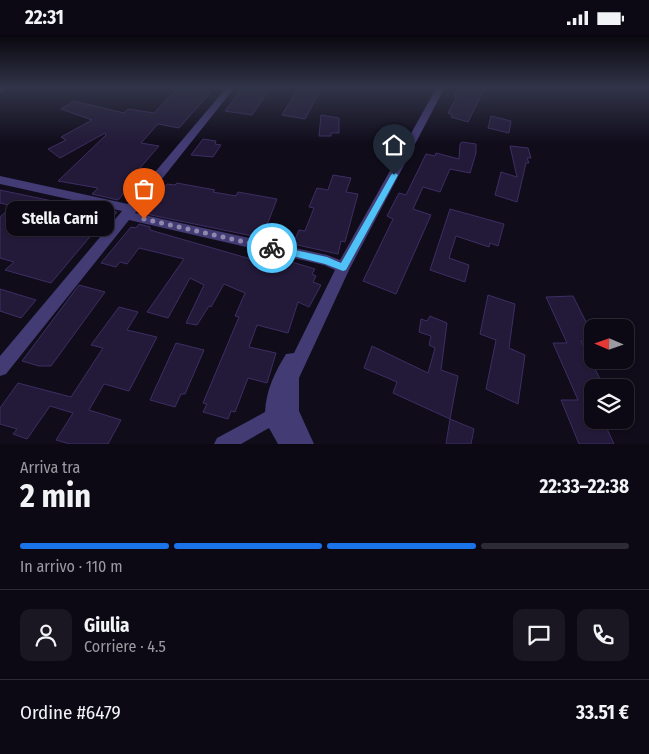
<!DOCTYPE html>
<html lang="it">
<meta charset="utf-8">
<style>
body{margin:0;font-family:"Fira Sans Condensed",sans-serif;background:#1a1722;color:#f1f3f6;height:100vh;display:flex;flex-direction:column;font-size:19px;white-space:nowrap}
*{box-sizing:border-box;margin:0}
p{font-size:16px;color:#9a9aa0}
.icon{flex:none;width:28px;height:28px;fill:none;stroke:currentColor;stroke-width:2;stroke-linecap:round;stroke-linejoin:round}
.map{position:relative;height:409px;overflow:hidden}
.details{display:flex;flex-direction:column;background:#0c0914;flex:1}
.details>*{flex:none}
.needle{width:32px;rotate:272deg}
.fabs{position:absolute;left:584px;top:284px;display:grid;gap:10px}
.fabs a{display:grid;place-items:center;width:50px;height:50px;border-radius:10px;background:#0c0914;box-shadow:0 1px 4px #0004,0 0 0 1px #2c2a34;font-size:25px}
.pin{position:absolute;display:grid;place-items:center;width:42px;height:42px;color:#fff;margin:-51px -21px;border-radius:50% 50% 50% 0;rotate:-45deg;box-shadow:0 0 5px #0007}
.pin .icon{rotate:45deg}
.courier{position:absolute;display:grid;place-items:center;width:50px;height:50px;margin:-25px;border:4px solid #4fc3f7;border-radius:50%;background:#fff;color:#222;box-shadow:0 1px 6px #0007}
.bubble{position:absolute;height:35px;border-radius:10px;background:#0c0914;box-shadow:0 1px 4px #0004,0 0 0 1px #2c2a34;font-size:16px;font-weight:700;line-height:35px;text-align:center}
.head em{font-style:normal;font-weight:700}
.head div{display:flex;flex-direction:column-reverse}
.head{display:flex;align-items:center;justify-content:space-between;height:85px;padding:0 20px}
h1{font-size:32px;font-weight:700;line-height:38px}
.bar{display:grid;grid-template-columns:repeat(4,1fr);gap:8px 5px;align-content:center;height:60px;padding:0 20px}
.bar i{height:6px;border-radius:4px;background:#2c2a34}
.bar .selected{background:#1a73e8}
.bar p{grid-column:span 4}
.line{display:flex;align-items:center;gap:12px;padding:0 20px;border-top:1px solid #2c2a34}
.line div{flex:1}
.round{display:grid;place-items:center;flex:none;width:52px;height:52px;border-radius:10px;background:#1a1722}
.status{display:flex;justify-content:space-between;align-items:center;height:35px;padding:0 25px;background:#0c0914;direction:ltr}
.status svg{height:14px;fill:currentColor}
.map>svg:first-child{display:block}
.building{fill:#231a39;stroke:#3d2e63}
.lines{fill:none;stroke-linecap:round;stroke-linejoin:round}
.minor{fill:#423b74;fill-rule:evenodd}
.route{fill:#4fc3f7}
.done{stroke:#8f88ac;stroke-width:5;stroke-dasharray:0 9}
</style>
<div class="status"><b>22:31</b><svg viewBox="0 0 49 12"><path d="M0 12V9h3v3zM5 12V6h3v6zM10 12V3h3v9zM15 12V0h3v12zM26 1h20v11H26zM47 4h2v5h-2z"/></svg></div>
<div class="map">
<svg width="649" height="409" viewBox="0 0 649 409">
<rect width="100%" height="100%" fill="#100c1a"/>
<g class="building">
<path d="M179 52 211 57 179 93 158 89 141 108 159 111 140 133 152 135 143 146 135 145 118 165 92 159 98 153 58 146 106 100 105 98 60 123 48 114 66 105 61 102 92 85 61 74 74 66 124 78 128 74 154 78Z"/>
<path d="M243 52H271L252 80 225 76Z"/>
<path d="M299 52H322L305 84 282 80Z"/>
<path d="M458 52H485L468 87 451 82 452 79 448 78 457 62 454 61Z"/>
<path d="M321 80 339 83V98H331V101H319Z"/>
<path d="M491 81 511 86 509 98 488 93Z"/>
<path d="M203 104 216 106 215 109 221 110 213 122 191 120Z"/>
<path d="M462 107 476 109V118L470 138 450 134 440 157 423 152 413 174 431 180 396 259 363 246 393 184 387 181 399 158 406 160 426 119 435 121 436 118 459 124 460 109Z"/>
<path d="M510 111 528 113 531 123H527L529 128H526L517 167 495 160 501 137 517 142Z"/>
<path d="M333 140 351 143 346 157 358 159 345 207 341 206 338 219 293 209 299 195 305 196 314 173 309 172 317 153 328 155Z"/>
<path d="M177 148 215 155 213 157 236 161 238 157 277 164 262 203 146 179 167 149 175 150Z"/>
<path d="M0 155 81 172 83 169 117 177 104 192 99 191 51 248 5 235 14 227 0 223V182L12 171 0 168Z"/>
<path d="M450 174 504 189 498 211 490 208 489 212 456 201 449 223 469 230 465 247 430 235Z"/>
<path d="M139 189 150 192V195L254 225 259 217 315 234 312 239 316 241 313 247 321 250 309 272 298 267 288 298 257 290 249 312 276 318 267 348 248 343 235 377 231 376 228 384 203 377 207 369 203 368 239 282 235 281 245 258 224 249 211 272 209 271 197 290 186 288 204 250 190 243 168 283 147 277 184 224 139 213 127 229 120 227 116 232 101 228 131 192 136 193Z"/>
<path d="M79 250 105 257 51 331H39L22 326Z"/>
<path d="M0 254 36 265 21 283 0 276Z"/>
<path d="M488 260 515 269 509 313 525 320 518 369 486 354 496 305 480 299Z"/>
<path d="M573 261 592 299V305L581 306 604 352H592V385H603L614 409H579L561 365H578L553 308H567L546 262Z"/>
<path d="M119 272 138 277 127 295 157 302 129 356 104 349 89 375 121 385 108 409H70L56 405 73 378 50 371 27 404 13 399 17 394 0 389V373L18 348 71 362 103 313 91 310Z"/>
<path d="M430 281 447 288 441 335 458 341 450 384 393 358 397 347 364 333 372 311 428 338 435 313 429 310 431 301 419 297 421 284 427 286Z"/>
<path d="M176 308 204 315 185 359H181L175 372 150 365Z"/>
<path d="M450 384 474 394 471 409H446Z"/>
</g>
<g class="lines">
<g class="minor">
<path d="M0 52H9L0 58Z"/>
<path d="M227 52H235L135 178 327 220 340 225 437 52H445L349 235 299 343V376L314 409H278L269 393 241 409H214L217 403 265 377C266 355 275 337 286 319L294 318 335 235 324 230 129 185 6 339 0 341V321L122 176 0 149V141L128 169Z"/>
</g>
</g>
<linearGradient id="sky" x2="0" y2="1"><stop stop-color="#09070e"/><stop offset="0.48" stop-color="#313449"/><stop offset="1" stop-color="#313449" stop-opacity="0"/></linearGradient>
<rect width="649" height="109" fill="url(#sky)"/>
<path class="route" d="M394 137 398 140 346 235 343 236 325 229 269 215V211L272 210 327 222 341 228 391 140Z"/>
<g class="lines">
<path class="done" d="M144 184 272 213"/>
</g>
</svg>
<div class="fabs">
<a><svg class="needle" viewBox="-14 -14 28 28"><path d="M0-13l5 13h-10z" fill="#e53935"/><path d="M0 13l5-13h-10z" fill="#9a9aa0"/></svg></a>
<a><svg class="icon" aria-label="layers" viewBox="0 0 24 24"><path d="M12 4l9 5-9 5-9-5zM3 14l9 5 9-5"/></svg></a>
</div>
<div class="pin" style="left:144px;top:184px;background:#ea580c"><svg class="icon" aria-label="bag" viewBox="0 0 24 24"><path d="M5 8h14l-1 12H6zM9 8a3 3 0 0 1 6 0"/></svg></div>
<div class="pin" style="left:394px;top:140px;background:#1f2937"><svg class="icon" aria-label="home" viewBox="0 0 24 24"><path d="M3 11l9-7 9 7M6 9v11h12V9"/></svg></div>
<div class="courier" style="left:272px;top:213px"><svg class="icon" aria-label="bike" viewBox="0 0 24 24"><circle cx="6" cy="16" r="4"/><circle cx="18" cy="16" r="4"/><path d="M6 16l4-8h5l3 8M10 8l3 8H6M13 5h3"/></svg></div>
<div class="bubble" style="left:6px;top:166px;width:108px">Stella Carni</div>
</div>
<section class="details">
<div class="head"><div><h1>2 min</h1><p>Arriva tra</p></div><em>22:33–22:38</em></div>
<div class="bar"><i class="selected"></i><i class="selected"></i><i class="selected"></i><i></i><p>In arrivo · 110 m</p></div>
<div class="line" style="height:90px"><a class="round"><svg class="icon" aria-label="person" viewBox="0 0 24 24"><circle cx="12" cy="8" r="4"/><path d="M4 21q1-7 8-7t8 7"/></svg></a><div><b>Giulia</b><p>Corriere · 4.5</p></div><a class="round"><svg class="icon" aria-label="chat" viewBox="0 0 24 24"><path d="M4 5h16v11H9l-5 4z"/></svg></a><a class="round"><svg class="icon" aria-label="phone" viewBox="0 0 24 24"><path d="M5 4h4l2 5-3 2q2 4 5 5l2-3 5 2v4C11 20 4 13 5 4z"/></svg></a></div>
<div class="line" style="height:65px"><div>Ordine #6479</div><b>33.51 €</b></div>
</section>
